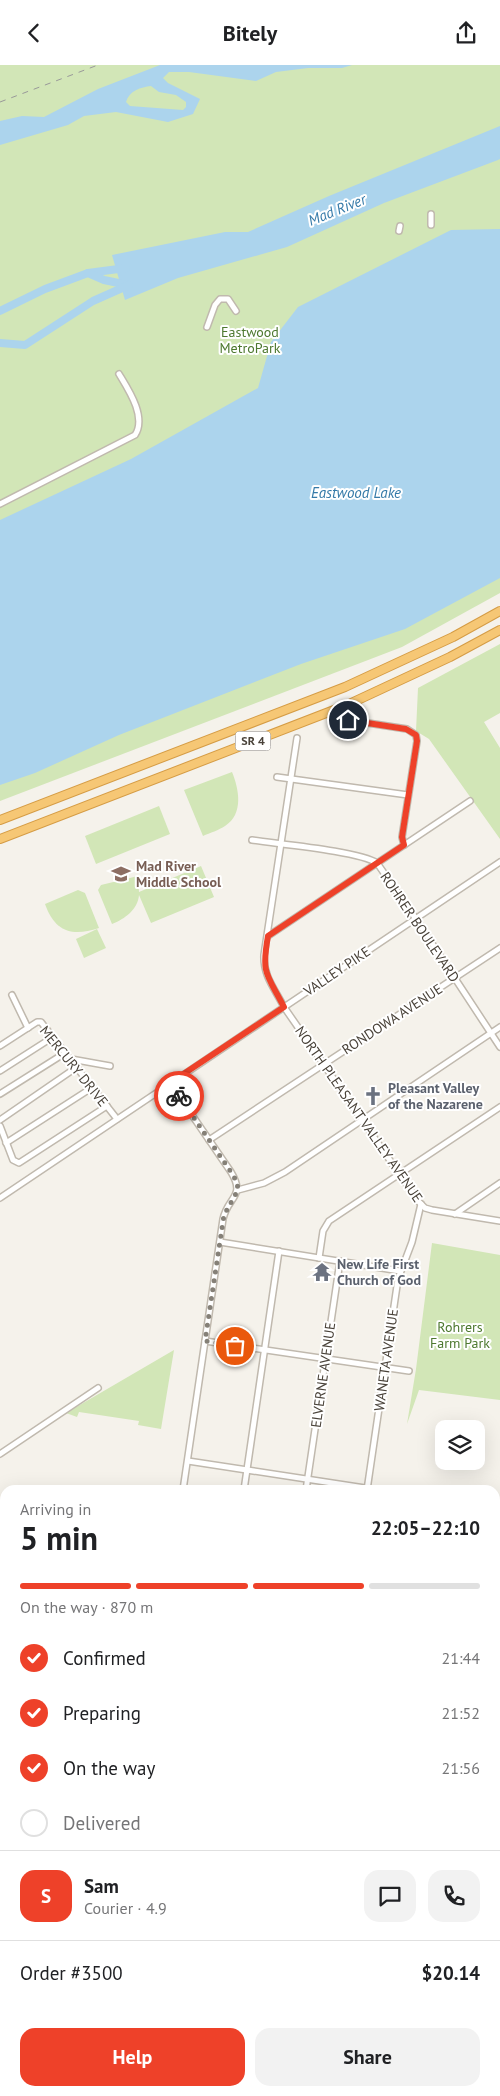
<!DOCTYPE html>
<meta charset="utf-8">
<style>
body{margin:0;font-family:"PT Sans",sans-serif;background:#f2f2f2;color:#202124;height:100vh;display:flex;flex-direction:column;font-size:19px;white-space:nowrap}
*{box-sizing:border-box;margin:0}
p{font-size:16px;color:#757577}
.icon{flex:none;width:28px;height:28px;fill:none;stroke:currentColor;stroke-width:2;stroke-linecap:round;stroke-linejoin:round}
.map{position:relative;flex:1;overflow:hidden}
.drawer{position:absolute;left:0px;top:1420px;width:500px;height:611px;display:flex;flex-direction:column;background:#fff;border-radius:15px 15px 0 0;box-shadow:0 5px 20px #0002}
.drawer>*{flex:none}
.buttons{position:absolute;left:435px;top:1355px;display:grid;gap:10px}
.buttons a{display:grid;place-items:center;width:50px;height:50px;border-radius:10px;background:#fff;box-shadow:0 5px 20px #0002;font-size:25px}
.pin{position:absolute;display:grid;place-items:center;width:42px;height:42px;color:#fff;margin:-21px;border:2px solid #fff;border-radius:50%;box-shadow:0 1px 5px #0007}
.courier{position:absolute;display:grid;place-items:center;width:50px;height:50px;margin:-25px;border:4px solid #ee4129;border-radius:50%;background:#fff;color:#222;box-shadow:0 1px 6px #0007}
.summary em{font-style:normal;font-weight:800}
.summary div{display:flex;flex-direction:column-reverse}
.summary{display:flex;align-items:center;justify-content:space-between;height:85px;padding:0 20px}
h1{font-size:32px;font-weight:800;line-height:38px}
.bar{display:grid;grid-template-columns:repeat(4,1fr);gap:8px 5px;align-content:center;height:60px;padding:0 20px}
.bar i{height:6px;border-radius:4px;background:#e0e0e0}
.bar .active{background:#ee4129}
.bar p{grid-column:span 4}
.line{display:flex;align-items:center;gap:12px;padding:0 20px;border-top:1px solid #e0e0e0}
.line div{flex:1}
.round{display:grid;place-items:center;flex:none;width:52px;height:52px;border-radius:15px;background:#f2f2f2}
ol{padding:0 20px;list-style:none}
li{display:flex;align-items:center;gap:15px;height:55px}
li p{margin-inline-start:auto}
li .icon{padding:5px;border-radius:50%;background:#ee4129;color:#fff;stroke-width:4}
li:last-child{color:#757577}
li i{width:28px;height:28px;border:2px solid #e0e0e0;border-radius:50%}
.cta{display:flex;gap:10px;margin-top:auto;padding:10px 20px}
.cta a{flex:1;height:58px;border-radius:15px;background:#ee4129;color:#fff;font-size:20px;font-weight:800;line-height:58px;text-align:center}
.cta a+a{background:#f2f2f2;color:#202124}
header{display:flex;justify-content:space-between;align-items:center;height:65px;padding:0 20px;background:#fff;font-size:22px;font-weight:800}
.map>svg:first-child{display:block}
.green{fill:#d2e6b7}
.water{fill:#acd4ed;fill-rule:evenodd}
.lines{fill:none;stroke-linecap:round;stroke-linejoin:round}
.river{stroke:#acd4ed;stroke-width:8}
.minor-casing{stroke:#c0b9ae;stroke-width:8}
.major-casing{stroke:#deba70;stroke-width:9}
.highway-casing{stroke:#d59c45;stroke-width:10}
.minor{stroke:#fff;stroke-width:5}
.major{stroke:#f9dda0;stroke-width:6}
.highway{stroke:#f6c775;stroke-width:8}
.rail{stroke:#999;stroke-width:1;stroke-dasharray:6 6;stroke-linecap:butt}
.done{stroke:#858077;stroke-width:5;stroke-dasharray:0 9}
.route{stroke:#ee4129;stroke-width:6}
.labels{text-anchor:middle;stroke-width:4;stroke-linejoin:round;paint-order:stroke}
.shield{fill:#fff;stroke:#807b74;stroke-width:1}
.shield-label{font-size:12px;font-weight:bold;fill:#494239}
.park-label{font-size:14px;fill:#4d782f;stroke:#fff}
.education-label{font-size:14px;font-weight:bold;fill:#785e54;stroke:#fff;text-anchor:start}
.street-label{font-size:14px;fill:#494239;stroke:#fff}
.worship-label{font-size:14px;font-weight:bold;fill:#5b616d;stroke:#fff;text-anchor:start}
.water-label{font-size:15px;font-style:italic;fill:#357aa8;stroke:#fff}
</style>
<header><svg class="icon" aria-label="back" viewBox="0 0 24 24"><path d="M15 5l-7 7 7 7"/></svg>Bitely<svg class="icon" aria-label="share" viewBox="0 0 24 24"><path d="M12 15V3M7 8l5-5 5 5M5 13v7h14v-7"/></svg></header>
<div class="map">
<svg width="500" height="2031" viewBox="0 0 500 2031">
<rect width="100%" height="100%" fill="#f5f2eb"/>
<g class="green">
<path d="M0 0H500V528L402 582 0 736Z"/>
<path d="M500 579V648L484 657 500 683V774L429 674 416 666 418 623Z"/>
<path d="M232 707C239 724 244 749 225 761 219 765 210 768 203 771L184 725Z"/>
<path d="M159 741 170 769 96 799 85 771Z"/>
<path d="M201 801 214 832 151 858 139 830C138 844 125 854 112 859L98 825 101 820 138 811 139 827Z"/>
<path d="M78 825 85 828 99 863C72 872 55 867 45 839Z"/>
<path d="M97 864 106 883 84 893 76 874Z"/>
<path d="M432 1178 500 1190V1335L419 1325 407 1359 416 1304Z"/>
<path d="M174 1285 161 1364 138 1360 139 1356 79 1347 77 1352 66 1348Z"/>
<path d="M381 2026H466L489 2031H378Z"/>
</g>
<g class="water">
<path d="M160 0H352L342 3H308L276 7 256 16 189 7H169L163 13 168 18 200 34 193 49 168 57 116 47 84 51 68 60 0 80V56L22 51 44 52 98 24ZM151 21 159 27 176 30 186 37V42L183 45 130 41 126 37C129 26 141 22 151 21Z"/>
<path d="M500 61V94L498 95 384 138 287 182 178 213 125 235 112 190 225 167H248L329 131Z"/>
<path d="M500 164V513L405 564 301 599 119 670 35 708 0 720V455L131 394 258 323 271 277 298 242 451 165Z"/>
</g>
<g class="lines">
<g class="river">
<path d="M88 208 126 203"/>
<path d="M0 246 45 224 88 208 104 215 128 220"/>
<path d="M0 278 25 280 93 236 129 220"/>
</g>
<g class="minor-casing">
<g id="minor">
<path d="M431 160V149"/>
<path d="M399 166 400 161"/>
<path d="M207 262 215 240 220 234H228L236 246"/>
<path d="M0 439 135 370C147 352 128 324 119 309"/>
<path d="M334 659 348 655 407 664 416 670 417 676 402 772 404 780"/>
<path d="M297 673 264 890C263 911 275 924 284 942L418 1136 425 1143 432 1145 500 1156"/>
<path d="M277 712 408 730"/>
<path d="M252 775C278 779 359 786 377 798L416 854 500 982"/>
<path d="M268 871 470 736"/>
<path d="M12 930 28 963"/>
<path d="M0 981 37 957H41L117 1054"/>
<path d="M71 994 110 1001"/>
<path d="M0 1006 53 972"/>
<path d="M170 1018 231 1107C246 1132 228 1131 223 1154L183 1425"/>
<path d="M0 1029 65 988"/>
<path d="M0 1055 77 1002"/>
<path d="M0 1061 13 1095 19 1098 107 1041"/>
<path d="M209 1075 500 883"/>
<path d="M6 1078 93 1022"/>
<path d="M238 1125 264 1118 285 1107 500 962"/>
<path d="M0 1133 500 797"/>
<path d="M455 1149 500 1118"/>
<path d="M220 1177 400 1206"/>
<path d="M319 1193 323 1166 329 1156 500 1042"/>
<path d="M205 1276 409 1306"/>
<path d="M0 1389 98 1323"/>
<path d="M188 1396 378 1425"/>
<path d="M244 1425 279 1186"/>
<path d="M306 1425 340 1196"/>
<path d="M367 1425 398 1214 412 1177 421 1139"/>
<path d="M0 1569 5 1570"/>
<path d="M495 1627H500"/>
<path d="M495 1687H500"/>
<path d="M495 1751H500"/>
<path d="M0 1873 5 1874"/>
<path d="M495 1894 500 1895"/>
<path d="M0 1920H5"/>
<path d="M495 1974 500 1972"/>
<path d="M0 1990 5 1991"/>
<path d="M14 2031 15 2026"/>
<path d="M176 2031V2026"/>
</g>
</g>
<g class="major-casing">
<g id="major">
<path d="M495 1810 500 1805"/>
<path d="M297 2031 301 2026"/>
</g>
</g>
<g class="highway-casing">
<g id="highway">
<path d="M0 755 345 622 453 572 500 546"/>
<path d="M0 774 347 640 450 592 500 565"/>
</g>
</g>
<use href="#minor" class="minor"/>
<use href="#major" class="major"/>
<use href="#highway" class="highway"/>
<path class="rail" d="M0 37 98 0"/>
</g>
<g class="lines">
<path class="done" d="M179 1031 231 1107 237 1117 238 1125 224 1150 205 1276 235 1281"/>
<path class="route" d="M179 1031 170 1018 284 942C267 909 261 910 268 871L404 780 402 772 417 676 416 670 406 664 348 655"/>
</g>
<defs>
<g id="school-bare" transform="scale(1.5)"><path d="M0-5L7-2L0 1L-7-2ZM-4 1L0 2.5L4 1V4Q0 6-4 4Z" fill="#8d6e63" stroke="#fff" stroke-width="2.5" paint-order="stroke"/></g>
<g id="church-bare" transform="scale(1.5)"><path d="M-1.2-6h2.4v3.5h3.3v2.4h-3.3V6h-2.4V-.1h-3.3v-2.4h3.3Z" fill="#6b7280" stroke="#fff" stroke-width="2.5" paint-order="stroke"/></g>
<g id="temple-bare" transform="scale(1.5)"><path d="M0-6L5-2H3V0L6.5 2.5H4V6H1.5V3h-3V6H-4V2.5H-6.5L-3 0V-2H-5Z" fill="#6b7280" stroke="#fff" stroke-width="2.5" paint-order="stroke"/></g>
</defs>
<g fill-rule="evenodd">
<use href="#school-bare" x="121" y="809"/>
<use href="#church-bare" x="373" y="1031"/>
<use href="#temple-bare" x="322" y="1207"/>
</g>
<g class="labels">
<rect class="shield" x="235.5" y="666.5" width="35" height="19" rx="4"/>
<g class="shield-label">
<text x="253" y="680">SR 4</text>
</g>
<g class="park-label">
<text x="250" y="272">Eastwood<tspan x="250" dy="16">MetroPark</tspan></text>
<text x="460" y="1267">Rohrers<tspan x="460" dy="16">Farm Park</tspan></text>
</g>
<g class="education-label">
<text x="136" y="806">Mad River<tspan x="136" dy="16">Middle School</tspan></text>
</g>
<g class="street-label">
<text transform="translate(420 862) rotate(56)" y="5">ROHRER BOULEVARD</text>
<text transform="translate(337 906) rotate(-34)" y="5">VALLEY PIKE</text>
<text transform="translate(392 954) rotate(-33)" y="5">RONDOWA AVENUE</text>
<text transform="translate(74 1001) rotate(51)" y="5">MERCURY DRIVE</text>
<text transform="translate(359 1049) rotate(55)" y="5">NORTH PLEASANT VALLEY AVENUE</text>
<text transform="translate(386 1295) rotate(-82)" y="5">WANETA AVENUE</text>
<text transform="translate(323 1310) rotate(-82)" y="5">ELVERNE AVENUE</text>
</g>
<g class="worship-label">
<text x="388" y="1028">Pleasant Valley<tspan x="388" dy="16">of the Nazarene</tspan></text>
<text x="337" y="1204">New Life First<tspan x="337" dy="16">Church of God</tspan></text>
</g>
<g class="water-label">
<text transform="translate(337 145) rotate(-22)" y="5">Mad River</text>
<text x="356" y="433">Eastwood Lake</text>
</g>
</g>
</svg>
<div class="buttons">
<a><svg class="icon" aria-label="layers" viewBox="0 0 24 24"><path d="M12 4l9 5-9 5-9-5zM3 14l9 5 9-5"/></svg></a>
</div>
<div class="pin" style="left:235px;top:1281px;background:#ea580c"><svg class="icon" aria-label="bag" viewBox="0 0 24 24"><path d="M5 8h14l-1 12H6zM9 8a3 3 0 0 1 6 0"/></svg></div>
<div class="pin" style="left:348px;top:655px;background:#1f2937"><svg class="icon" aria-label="home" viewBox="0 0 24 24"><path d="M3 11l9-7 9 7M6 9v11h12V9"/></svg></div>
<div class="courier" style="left:179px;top:1031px"><svg class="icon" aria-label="bike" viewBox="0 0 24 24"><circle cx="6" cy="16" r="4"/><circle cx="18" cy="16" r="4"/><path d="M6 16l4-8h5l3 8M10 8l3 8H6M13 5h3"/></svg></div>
<section class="drawer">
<div class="summary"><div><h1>5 min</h1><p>Arriving in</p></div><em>22:05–22:10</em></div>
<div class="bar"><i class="active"></i><i class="active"></i><i class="active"></i><i></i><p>On the way · 870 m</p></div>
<ol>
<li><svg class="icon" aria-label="check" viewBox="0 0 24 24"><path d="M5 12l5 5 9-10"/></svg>Confirmed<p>21:44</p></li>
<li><svg class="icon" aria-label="check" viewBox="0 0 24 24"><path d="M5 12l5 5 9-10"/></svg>Preparing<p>21:52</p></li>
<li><svg class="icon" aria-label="check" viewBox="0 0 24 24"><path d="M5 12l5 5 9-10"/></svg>On the way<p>21:56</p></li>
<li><i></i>Delivered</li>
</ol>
<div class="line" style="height:90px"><b class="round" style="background:#ee4129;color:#fff">S</b><div><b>Sam</b><p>Courier · 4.9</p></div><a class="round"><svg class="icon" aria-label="chat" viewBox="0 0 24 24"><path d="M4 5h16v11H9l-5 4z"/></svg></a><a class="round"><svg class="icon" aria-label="phone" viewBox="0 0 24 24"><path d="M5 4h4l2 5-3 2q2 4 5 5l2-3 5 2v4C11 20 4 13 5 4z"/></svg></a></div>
<div class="line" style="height:65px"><div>Order #3500</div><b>$20.14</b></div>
<div class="cta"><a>Help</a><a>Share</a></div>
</section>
</div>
